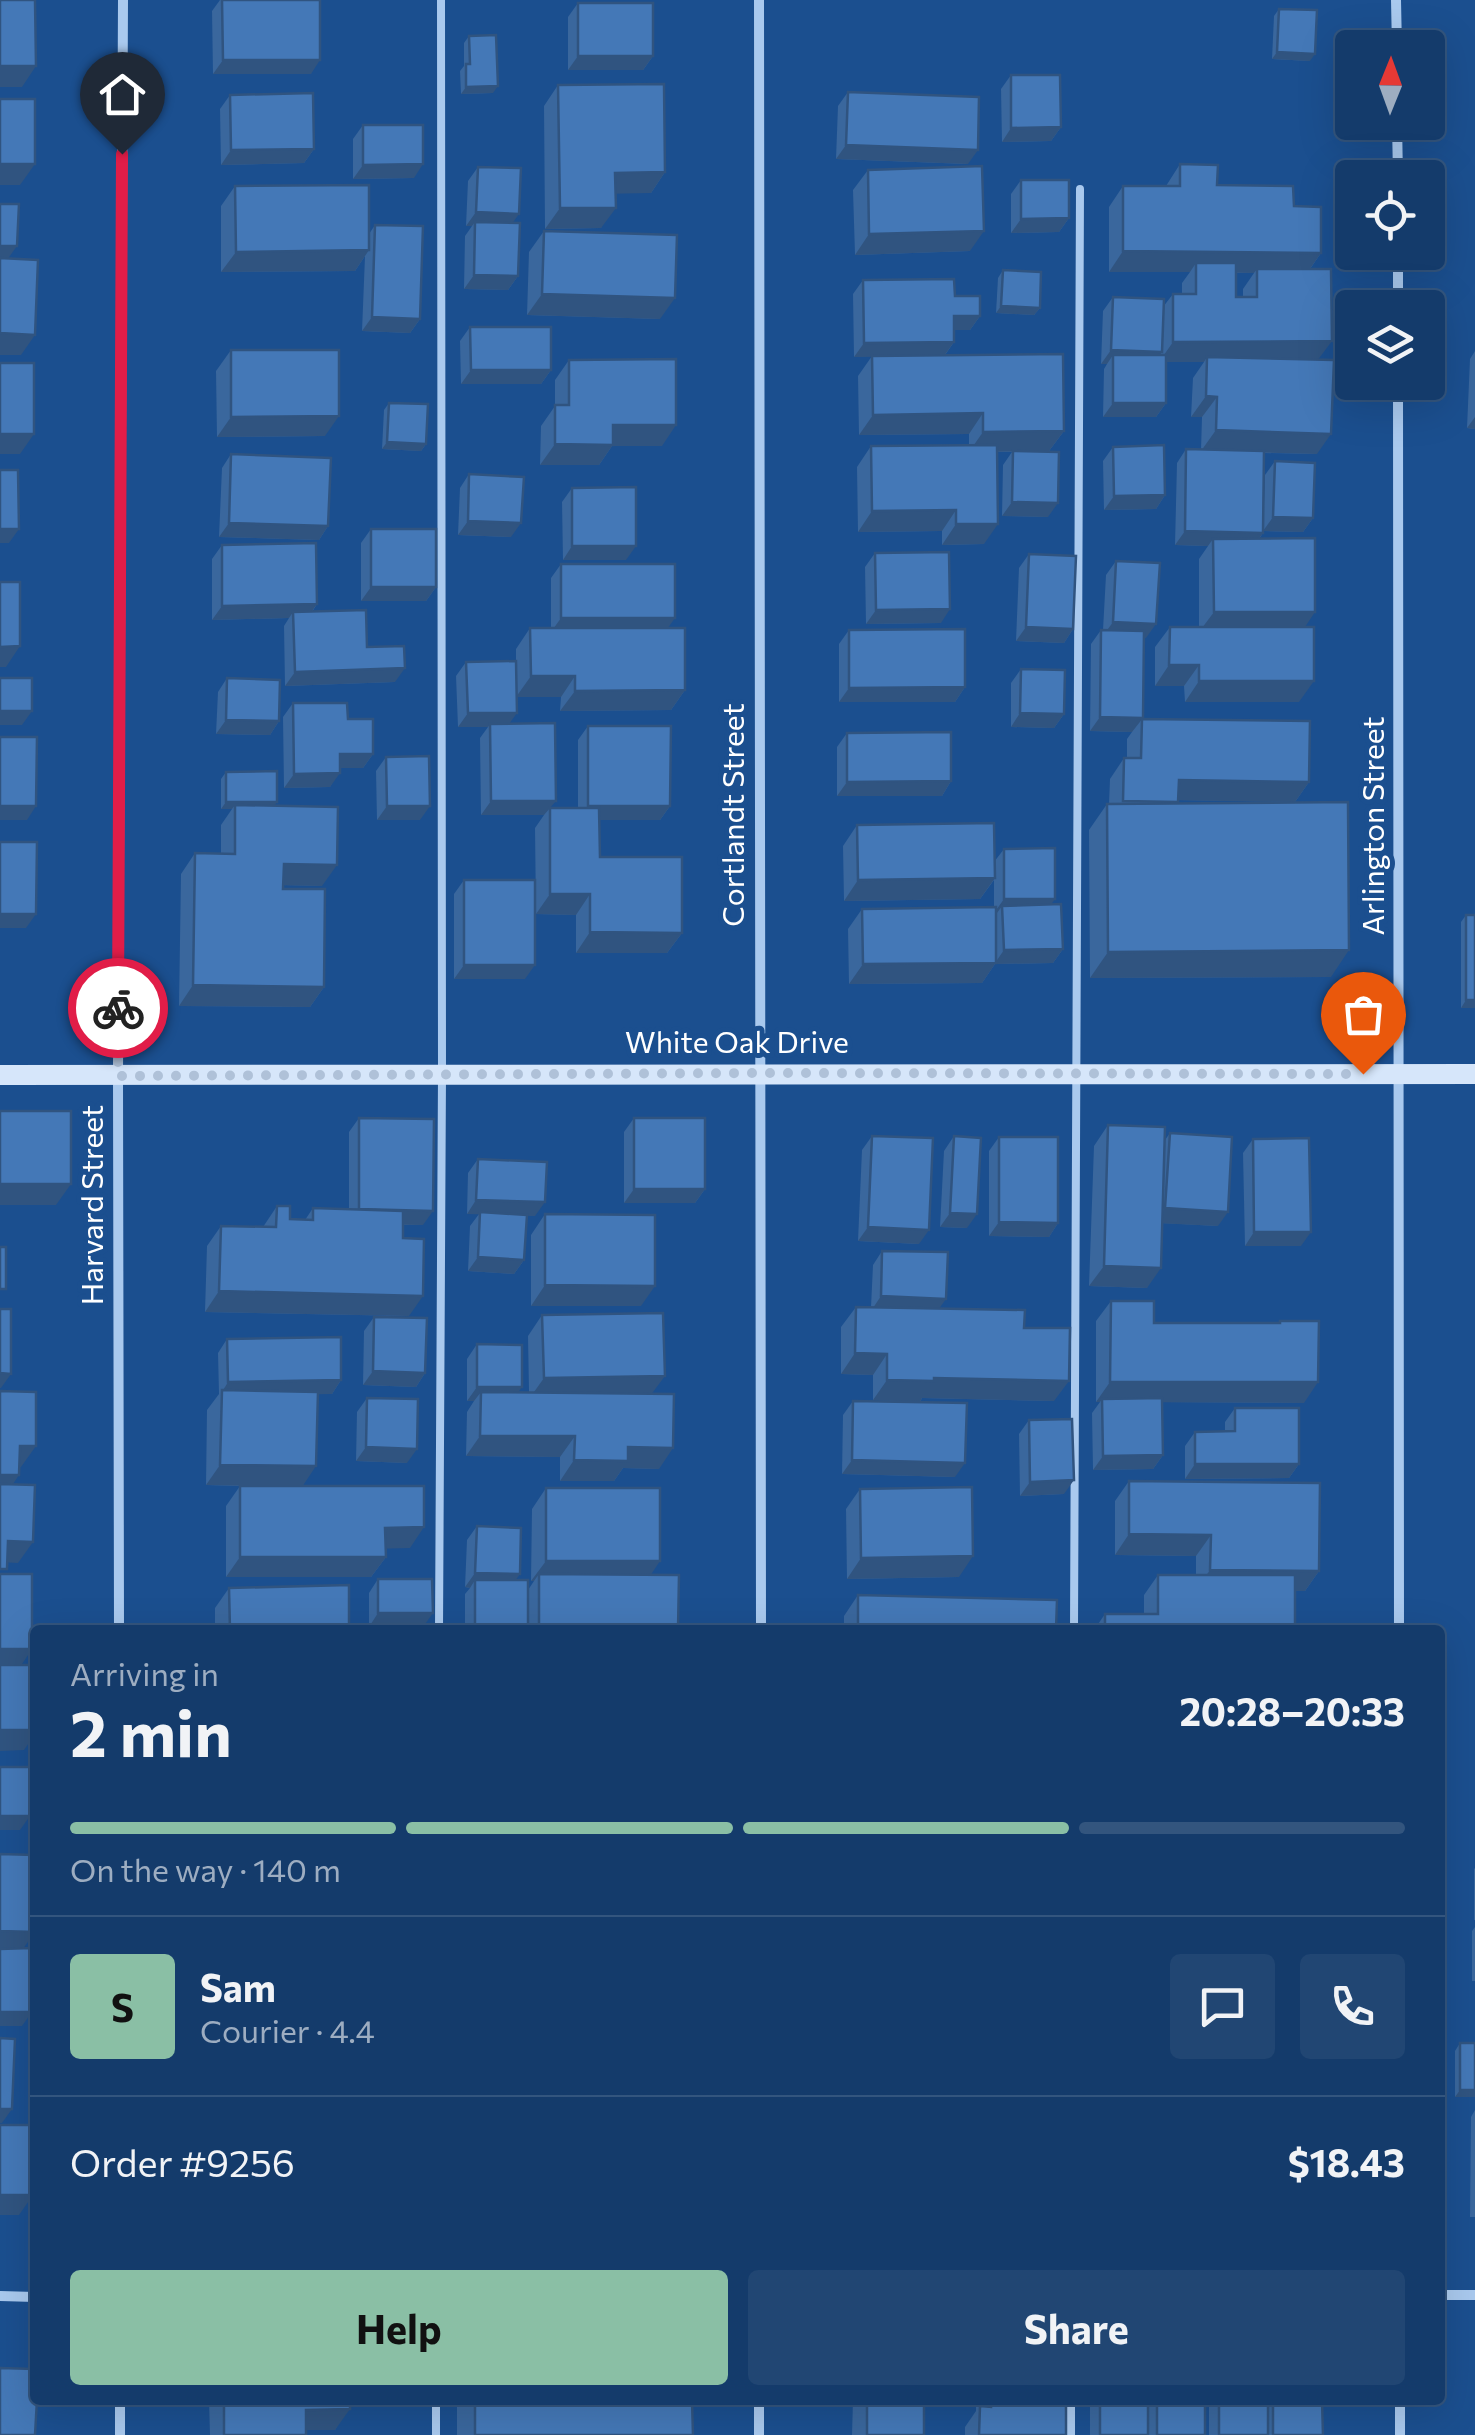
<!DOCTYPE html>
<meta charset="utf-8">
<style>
body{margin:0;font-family:Commissioner,sans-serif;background:#214673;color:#f1f3f6;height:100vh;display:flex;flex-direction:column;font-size:38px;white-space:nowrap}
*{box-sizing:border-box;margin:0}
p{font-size:32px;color:#9dadc1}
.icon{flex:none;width:55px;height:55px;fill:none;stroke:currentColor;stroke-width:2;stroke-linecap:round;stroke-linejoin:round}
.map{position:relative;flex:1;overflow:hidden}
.side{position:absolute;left:30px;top:1625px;width:1415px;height:780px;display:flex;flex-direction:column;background:#143b6b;border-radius:10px;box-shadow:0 10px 40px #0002,0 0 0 2px #33557e}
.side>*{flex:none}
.needle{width:65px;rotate:1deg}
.fabs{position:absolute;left:1335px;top:30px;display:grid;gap:20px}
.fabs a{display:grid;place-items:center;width:110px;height:110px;border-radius:10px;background:#143b6b;box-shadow:0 10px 40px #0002,0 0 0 2px #33557e;font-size:50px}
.pin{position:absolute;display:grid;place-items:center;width:85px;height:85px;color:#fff;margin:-102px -42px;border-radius:50% 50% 50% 0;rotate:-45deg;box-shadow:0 0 10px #0007}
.pin .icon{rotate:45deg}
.courier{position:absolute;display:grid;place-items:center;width:100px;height:100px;margin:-50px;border:8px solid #e11d48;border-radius:50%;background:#fff;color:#222;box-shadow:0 2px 12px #0007}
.summary em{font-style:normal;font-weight:700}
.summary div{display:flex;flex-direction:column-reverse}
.summary{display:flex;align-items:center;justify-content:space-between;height:170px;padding:0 40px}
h1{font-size:65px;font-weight:700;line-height:75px}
.bar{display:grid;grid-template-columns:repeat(4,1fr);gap:15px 10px;align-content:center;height:120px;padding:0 40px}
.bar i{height:12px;border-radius:8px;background:#33557e}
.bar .current{background:#8abfa5}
.bar p{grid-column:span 4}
.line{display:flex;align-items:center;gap:25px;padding:0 40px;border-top:2px solid #33557e}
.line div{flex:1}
.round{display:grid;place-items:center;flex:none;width:105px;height:105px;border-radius:10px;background:#214673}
.primary-button{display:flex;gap:20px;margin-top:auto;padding:20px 40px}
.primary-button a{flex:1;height:115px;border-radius:10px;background:#8abfa5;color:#111;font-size:40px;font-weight:700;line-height:115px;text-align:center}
.primary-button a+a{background:#214673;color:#f1f3f6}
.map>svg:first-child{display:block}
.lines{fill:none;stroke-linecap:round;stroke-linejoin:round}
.lane{stroke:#a9c9ee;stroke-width:8}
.street{stroke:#a9c9ee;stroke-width:10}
.secondary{stroke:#d6e6fa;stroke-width:20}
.wall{fill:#3a679d;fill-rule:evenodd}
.shaded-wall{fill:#305480}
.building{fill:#4478b7;stroke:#305480;stroke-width:2.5}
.done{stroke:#afc1d8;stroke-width:10;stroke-dasharray:0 18}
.route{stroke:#e11d48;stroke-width:12}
.labels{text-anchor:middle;stroke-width:10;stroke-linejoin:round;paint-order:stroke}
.street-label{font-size:30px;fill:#fff;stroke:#1b4f8f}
</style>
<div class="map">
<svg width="1475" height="2435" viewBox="0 0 1475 2435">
<rect width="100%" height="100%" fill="#1b4f8f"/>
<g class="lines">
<g class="lane">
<path d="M439 1630 442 1074 441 0"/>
<path d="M1074 1630 1080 189"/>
<path d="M436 2400V2435"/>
<path d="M1071 2435V2400"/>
</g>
<g class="street">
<path d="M759 0 761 1630"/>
<path d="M1396 0 1397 48"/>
<path d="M1397 122 1398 178"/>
<path d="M1398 252V308"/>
<path d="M1398 382 1399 1630"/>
<path d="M119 1630 118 1076 123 0"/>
<path d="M1440 2295H1475"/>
<path d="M0 2296 35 2297"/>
<path d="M1400 2400V2435"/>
<path d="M120 2435V2400"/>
<path d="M759 2435V2400"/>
</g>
<path class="secondary" d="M0 1075 1475 1074"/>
</g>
<g class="wall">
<path d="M220 0H320L311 74H213L212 11Z"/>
<path d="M578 3 653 56 643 70H568V17Z"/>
<path d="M1279 9 1310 61 1272 59 1274 16Z"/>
<path d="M469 36 493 93 461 94 460 71 464 66V43Z"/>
<path d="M1011 75 1061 127 1051 141 1002 142 1001 89Z"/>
<path d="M558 85 665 172 651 193H615L601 228 545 229 544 106Z"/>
<path d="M848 92 968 164 836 159 838 106Z"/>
<path d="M230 95 314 149 304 163 221 165 220 109Z"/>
<path d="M363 125 414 178 353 179V139Z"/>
<path d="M1180 164 1217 185 1294 206 1321 253 1310 269 1318 360 1317 454 1264 453 1263 533 1259 539 1305 627 1299 702H1185L1184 686H1155V647L1170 627H1199V559L1208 546 1175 545 1177 463 1186 449 1201 450 1202 417H1191L1193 378 1204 362H1166V403L1156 417H1103L1104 369 1107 364H1101L1103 311 1113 297 1163 307 1173 294H1182V283L1190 272H1109V207L1123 186H1166ZM1236 273H1254L1243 289V297H1236Z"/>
<path d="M478 167 513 223 518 276 508 290 464 289 465 236 472 226H466L468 181Z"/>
<path d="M868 170 970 251 855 255 853 190Z"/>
<path d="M1021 180 1069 218 1059 232 1011 233V194Z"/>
<path d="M235 186 369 234 375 225 420 319 410 333 362 331 365 256 355 271 221 272V206Z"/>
<path d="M544 231 660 319 527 315 529 252Z"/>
<path d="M1003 270 1040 308 1034 315 996 313 998 278Z"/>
<path d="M863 280 955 296 980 316 970 330H954V342L945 355 1064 431 1049 451 1048 517 1002 516 1003 465 1012 452H997L984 544 942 545V531L858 532 857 467 871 446 969 445V434L859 435 858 376 872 356 854 357 853 294Z"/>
<path d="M470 327 551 370 541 384H461L460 341Z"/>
<path d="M231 350 325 436 217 437 216 371Z"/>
<path d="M1475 351V429L1467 428 1470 359Z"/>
<path d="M569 360 662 446H612L599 465H540L541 426 555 406V380Z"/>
<path d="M389 403 426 444 421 451 382 449 384 410Z"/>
<path d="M1113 447 1165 495 1156 509 1104 510 1103 461Z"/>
<path d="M231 454 328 526 319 540 219 537 222 468Z"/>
<path d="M1275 461 1313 518 1303 532 1263 531 1265 475Z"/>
<path d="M469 474 511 537 458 535 460 488Z"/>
<path d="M572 488 626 560H563L562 502Z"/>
<path d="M371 529 436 587 426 601H361V543Z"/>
<path d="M222 545 317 604 312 612 367 647 395 682 285 686 284 626 289 618 212 620V559Z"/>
<path d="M875 553 941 623 866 624 865 567Z"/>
<path d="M1029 554 1073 629 1064 643 1016 641 1019 568Z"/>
<path d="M1116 561 1146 638H1144L1143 718 1309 782 1295 802 1178 800V803L1331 977 1090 978 1089 830 1107 804H1109L1110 779 1124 758H1127V739L1132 732 1090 731 1091 644 1101 630H1103L1106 575Z"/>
<path d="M561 564 669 628 685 690 671 710 560 711 561 697H517L509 724 551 808H578V740L588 726 670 806 660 820H600V857L682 933 667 953H576V915L536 914 535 828 544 815H481L480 738 488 727H458L456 676 466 662 516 661V649L530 628H551V578Z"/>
<path d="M849 630 965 687 955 702H839V644Z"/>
<path d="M1021 669 1064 714 1054 728 1011 727V683Z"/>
<path d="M227 678 279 721 270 735 216 734 218 692Z"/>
<path d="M293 703 348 719 373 754 363 768H340L330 787 284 788 283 717Z"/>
<path d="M847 733 951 781 942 796H837V747Z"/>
<path d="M386 757 420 820H377L376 771Z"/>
<path d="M226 772 275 806 322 886 283 885V889L324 987 310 1007 179 1006 181 874 195 853 221 854V825L232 809H221V779Z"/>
<path d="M857 825 994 862 1004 849 1052 904 1063 949 1053 963 995 964 982 983 849 984 848 929 862 909 994 907V880L980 899 844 901 843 846Z"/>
<path d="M464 880 525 979H454V894Z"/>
<path d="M1466 915 1475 1008H1461V922Z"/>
<path d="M359 1118 423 1225H403L409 1316 205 1312 207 1246 221 1226 263 1227 277 1206 290 1219 305 1220 313 1208 349 1209V1132Z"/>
<path d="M634 1118 705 1189 695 1203H624V1132Z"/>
<path d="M1108 1125 1165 1140 1170 1133 1218 1226 1162 1223 1147 1288 1089 1286 1094 1146Z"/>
<path d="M872 1136 919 1244 858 1241 862 1150Z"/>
<path d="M954 1136 967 1228 940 1227 944 1151Z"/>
<path d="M999 1137 1058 1223 1049 1237 989 1236V1151Z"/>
<path d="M1253 1139 1301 1246H1245L1243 1153Z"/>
<path d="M478 1159 535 1216 527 1215 524 1260 514 1274 468 1271 470 1226 479 1214H467L468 1173Z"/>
<path d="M545 1214 641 1306H531V1235Z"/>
<path d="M882 1251 939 1308 1024 1328 1054 1401 922 1398 920 1402 873 1400V1375L841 1374V1327L856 1307H871L873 1265Z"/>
<path d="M1111 1301 1154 1323H1278L1280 1321 1304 1403 1162 1402 1163 1455 1153 1469 1093 1470 1092 1413 1100 1402H1096V1321Z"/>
<path d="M542 1315 652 1394 659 1469 623 1468 614 1481H560V1457L466 1456 467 1412 474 1401H467V1359L477 1344 518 1392H529L528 1336Z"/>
<path d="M374 1317 425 1373 416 1387 363 1385 364 1331Z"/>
<path d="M227 1339 341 1380 332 1394H318L303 1486 410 1548H386V1557L371 1577H226V1506L240 1486 206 1485 207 1410 219 1394 218 1353Z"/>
<path d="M367 1398 407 1463 356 1461 357 1412Z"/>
<path d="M853 1401 955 1477 842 1474 843 1415Z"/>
<path d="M1235 1408 1299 1464 1289 1478 1185 1479V1446L1195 1432H1225V1422Z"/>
<path d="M1029 1420 1064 1494 1020 1496 1019 1434Z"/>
<path d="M1129 1481 1319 1571 1305 1591H1295V1630H1094L1105 1614H1144V1595L1158 1575H1196V1556L1115 1555V1501Z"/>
<path d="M546 1488 651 1575 678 1630H465V1594L470 1588 465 1587 467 1540 477 1526 516 1580 528 1590 534 1581H531L532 1509Z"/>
<path d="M860 1489 959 1577 847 1579 846 1509Z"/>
<path d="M378 1579 423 1627H369V1593Z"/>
<path d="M229 1588 349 1630H215V1608Z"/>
<path d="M858 1595 1056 1630H844V1616Z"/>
<path d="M1475 1868V1920H1474V1869Z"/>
<path d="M1475 1927V1981H1472V1931Z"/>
<path d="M1460 2043H1475V2097H1455V2051Z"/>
<path d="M1475 2110V2217H1470L1471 2117Z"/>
<path d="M209 2400H350L335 2430H306V2435H210Z"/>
<path d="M457 2400H692L693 2435H457Z"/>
<path d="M853 2400H924V2435H852Z"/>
<path d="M976 2400H1066V2435H965V2427L976 2411Z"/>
<rect x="1090" y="2400" width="115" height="35"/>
<path d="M1209 2400H1322L1323 2435H1209Z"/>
</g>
<g class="shaded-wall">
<path d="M1277 52 1315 54 1310 61 1272 59Z"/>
<path d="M578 56H653L643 70H568Z"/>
<path d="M223 60H320L311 74H213Z"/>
<path d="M0 66H36L22 87H0Z"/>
<path d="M498 86 493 93 461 94 466 87Z"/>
<path d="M1061 127 1051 141 1002 142 1011 128Z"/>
<path d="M846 145 978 150 968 164 836 159Z"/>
<path d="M314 149 304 163 221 165 231 150Z"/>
<path d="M0 164H35L20 185H0Z"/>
<path d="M423 164 414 178 353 179 363 165Z"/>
<path d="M665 172 651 193 601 194 615 173Z"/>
<path d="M560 208H616L601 228 545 229Z"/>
<path d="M476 212 519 214 509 228 475 222 472 226H466Z"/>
<path d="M1069 218 1059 232 1011 233 1021 219Z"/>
<path d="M984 231 970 251 855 255 869 234Z"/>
<path d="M0 246H17L7 260H0Z"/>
<path d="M369 250 355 271 221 272 236 252Z"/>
<path d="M1123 251 1321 253 1307 273 1257 269 1254 273 1196 272V263L1190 272H1109Z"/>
<path d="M474 275 518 276 508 290 464 289Z"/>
<path d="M542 294 675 298 660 319 527 315Z"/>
<path d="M1001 306 1040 308 1034 315 996 313Z"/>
<path d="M954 316H980L970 330H944Z"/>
<path d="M372 317 420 319 410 333 362 331Z"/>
<path d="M0 333 35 335 21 355H0Z"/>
<path d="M1332 341 1317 361 1207 357 1204 362H1159L1173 342Z"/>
<path d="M954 342 944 356 854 357 864 343Z"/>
<path d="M1111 350 1162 352 1152 366 1113 355 1107 364H1101Z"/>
<path d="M471 370H551L541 384H461Z"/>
<path d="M1206 396 1217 397 1202 417H1191Z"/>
<path d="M1113 403H1166L1156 417H1103Z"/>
<path d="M983 413 969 434 859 435 873 415Z"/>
<path d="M339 416 325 436 217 437 231 417Z"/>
<path d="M1475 417V429L1467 428Z"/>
<path d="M613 425H676L662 446H612L599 465H540L555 444Z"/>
<path d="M1216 430 1331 434 1317 454 1201 451Z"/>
<path d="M1064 431 1049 451 969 452 983 432Z"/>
<path d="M0 434H34L20 454H0Z"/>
<path d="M387 442 426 444 421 451 382 449Z"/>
<path d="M1165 495 1156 509 1104 510 1114 496Z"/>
<path d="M1012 502 1058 503 1048 517 1002 516Z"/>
<path d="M956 510 942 531 858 532 872 511Z"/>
<path d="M1273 517 1313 518 1303 532 1263 531Z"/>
<path d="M468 521 521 523 511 537 458 535Z"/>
<path d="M229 523 328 526 319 540 219 537Z"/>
<path d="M956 524H998L984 544 942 545Z"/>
<path d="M0 529H19L9 543H0Z"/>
<path d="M1185 531 1263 533 1253 547 1213 539 1208 546 1175 545Z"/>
<path d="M572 546H636L626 560H563Z"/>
<path d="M371 587H436L426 601H361Z"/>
<path d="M317 604 307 618 293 612 289 618 212 620 222 606Z"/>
<path d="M950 609 941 623 866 624 876 610Z"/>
<path d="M1214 612H1315L1301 633 1199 632Z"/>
<path d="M561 618H675L665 632H551Z"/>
<path d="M1113 622 1156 624 1146 638 1103 636Z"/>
<path d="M1026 627 1073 629 1064 643 1016 641Z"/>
<path d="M20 646 6 667H0V647Z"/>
<path d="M1169 665H1199L1184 686H1155Z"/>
<path d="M405 668 395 682 285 686 295 672Z"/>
<path d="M531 676H575L561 697H516Z"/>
<path d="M1199 681H1314L1299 702H1185Z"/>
<path d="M965 687 955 702H839L849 688Z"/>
<path d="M685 690 671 710 560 711 575 691Z"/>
<path d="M0 711H32L22 725H0Z"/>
<path d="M468 713H517L507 727 490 724 488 727H458Z"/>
<path d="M1020 713 1064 714 1054 728 1011 727Z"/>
<path d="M1100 717 1143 718 1132 732 1090 731Z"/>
<path d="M226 720 279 721 270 735 216 734Z"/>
<path d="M340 754H373L363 768H330Z"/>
<path d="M340 773 330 787 284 788 294 774Z"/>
<path d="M1179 780 1309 782 1295 802 1164 800Z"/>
<path d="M951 781 942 796H837L847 782Z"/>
<path d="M491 801H556L544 815H481Z"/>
<path d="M226 802H277L272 809 235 805 232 809H221Z"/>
<path d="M0 806H36L27 820H0Z"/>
<path d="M387 806H430L420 820H377Z"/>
<path d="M588 806H670L660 820H578Z"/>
<path d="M284 864 337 865 322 886 269 885Z"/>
<path d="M995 878 980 899 844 901 858 880Z"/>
<path d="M550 894H590L576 915 536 914Z"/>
<path d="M1004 899H1055L1045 913 1002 906 997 913H994Z"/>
<path d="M0 914H36L26 928H0Z"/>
<path d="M590 932 682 933 667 953H576Z"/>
<path d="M1063 949 1053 963 995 964 982 983 849 984 863 964 995 963 1004 950Z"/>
<path d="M1349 950 1331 977 1090 978 1108 952Z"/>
<path d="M464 965H535L525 979H454Z"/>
<path d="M193 985 324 987 310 1007 179 1006Z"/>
<path d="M1466 1000H1475V1008H1461Z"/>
<path d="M0 1184H71L56 1205H0Z"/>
<path d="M634 1189H705L695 1203H624Z"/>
<path d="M476 1200 545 1202 535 1216 467 1214Z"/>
<path d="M1165 1208 1228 1212 1218 1226 1155 1223Z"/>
<path d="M359 1210 433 1211 423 1225 349 1224Z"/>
<path d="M950 1213 977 1214 967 1228 940 1227Z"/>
<path d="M999 1222 1058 1223 1049 1237 989 1236Z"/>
<path d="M868 1227 929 1230 919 1244 858 1241Z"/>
<path d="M1254 1232H1311L1301 1246H1245Z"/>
<path d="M478 1257 524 1260 514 1274 468 1271Z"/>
<path d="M1104 1266 1161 1268 1147 1288 1089 1286Z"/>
<path d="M545 1285 655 1286 641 1306H531Z"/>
<path d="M219 1291 423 1296 409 1316 205 1312Z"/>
<path d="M881 1296 946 1299 936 1313 871 1311Z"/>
<path d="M855 1353 887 1354 873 1375 841 1374Z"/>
<path d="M373 1371 425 1373 416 1387 363 1385Z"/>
<path d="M0 1373 11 1374 1 1388H0Z"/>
<path d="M665 1376 650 1396 529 1399 544 1378Z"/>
<path d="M934 1378 1069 1381 1054 1401 922 1398 920 1402 873 1400 887 1380Z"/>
<path d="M341 1380 332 1394 222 1396V1392L228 1382Z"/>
<path d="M1110 1382H1318L1304 1403 1102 1402V1399L1100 1402H1096Z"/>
<path d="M477 1387H522L512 1401 481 1392 474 1401H467Z"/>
<path d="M480 1436H575L560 1457 466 1456Z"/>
<path d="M20 1446H36L21 1467H6Z"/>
<path d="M366 1447 417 1449 407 1463 356 1461Z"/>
<path d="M628 1447 673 1448 659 1469 623 1468 614 1481H560L574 1460Z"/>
<path d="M1163 1455 1153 1469 1093 1470 1103 1456Z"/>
<path d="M852 1460 965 1463 955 1477 842 1474Z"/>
<path d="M1195 1464H1299L1289 1478 1185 1479Z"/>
<path d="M220 1465 316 1466 302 1487 206 1485Z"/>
<path d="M0 1475H19L5 1496H0Z"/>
<path d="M1074 1480 1064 1494 1020 1496 1030 1482Z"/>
<path d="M424 1527 410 1548 371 1549 385 1528Z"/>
<path d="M1129 1534 1211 1535 1196 1556 1115 1555Z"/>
<path d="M8 1541 33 1542 18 1563 0 1562Z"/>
<path d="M973 1556 959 1577 847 1579 861 1558Z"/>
<path d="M240 1557H386L371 1577H226Z"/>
<path d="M546 1561H660L646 1582 539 1574 534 1581H531Z"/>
<path d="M1210 1570 1319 1571 1305 1591 1196 1590Z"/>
<path d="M475 1573 520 1574 510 1588 475 1580 470 1588 465 1587Z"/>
<path d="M378 1613H433L423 1627H369Z"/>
<path d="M0 1649H32L18 1670H0Z"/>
<path d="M0 1730H35V1734L24 1750 0 1751Z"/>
<path d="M0 1816H30L20 1830H0Z"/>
<path d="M0 1931 35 1932 20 1953 0 1952Z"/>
<path d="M0 2012H32L22 2026H0Z"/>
<path d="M1460 2090H1475V2097H1455Z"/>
<path d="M0 2109H12L2 2123H0Z"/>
<path d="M0 2195H33L19 2215H0Z"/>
<path d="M350 2409 335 2430H291L306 2410Z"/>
</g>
<g class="building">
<path d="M0 0H35L36 66H0Z"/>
<path d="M222 0H320V60H223Z"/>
<rect x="578" y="3" width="75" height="53"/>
<path d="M1279 9 1317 10 1315 54 1277 52Z"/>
<path d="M496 35 498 86 466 87V64H470L469 36Z"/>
<path d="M1011 75H1060L1061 127 1011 128Z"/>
<path d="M664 84 665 172 615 173 616 208H560L558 85Z"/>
<path d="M848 92 979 97 978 150 846 145Z"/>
<path d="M313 93 314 149 231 150 230 95Z"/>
<rect x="0" y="99" width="35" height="65"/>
<path d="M363 125H423V164L363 165Z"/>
<path d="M1180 164 1218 165 1217 185 1293 186 1294 206 1321 207V253L1123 251V186H1180Z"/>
<path d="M982 166 984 231 869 234 868 170Z"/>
<path d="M478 167 521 168 519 214 476 212Z"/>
<path d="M1021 180H1069V218L1021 219Z"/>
<path d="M369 185V250L236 252 235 186Z"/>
<path d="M0 204H19L17 246H0Z"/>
<path d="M475 222 520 223 518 276 474 275Z"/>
<path d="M375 225 423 226 420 319 372 317Z"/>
<path d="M544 231 677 235 675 298 542 294Z"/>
<path d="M0 258 38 260 35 335 0 333Z"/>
<path d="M1196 263H1236V297H1257V269H1331L1332 341 1173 342V294H1196Z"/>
<path d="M1003 270 1041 272 1040 308 1001 306Z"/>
<path d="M954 279 955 296H980V316H954V342L864 343 863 280Z"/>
<path d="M1113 297 1164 299 1162 352 1111 350Z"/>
<path d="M470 327H551V370H471Z"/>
<path d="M231 350H339V416L231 417Z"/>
<path d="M1063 354 1064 431 983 432V413L873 415 872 356Z"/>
<rect x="1113" y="355" width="53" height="48"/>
<path d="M1207 357 1334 360 1331 434 1216 430 1217 397 1206 396Z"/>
<path d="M676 359V425H613V445L555 444V405H569V360Z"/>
<rect x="0" y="363" width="34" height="71"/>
<path d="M389 403 428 404 426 444 387 442Z"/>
<path d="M997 445 998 524H956V510L872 511 871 446Z"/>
<path d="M1164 445 1165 495 1114 496 1113 447Z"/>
<path d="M1186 449 1264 451 1263 533 1185 531Z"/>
<path d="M1013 451 1059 452 1058 503 1012 502Z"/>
<path d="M231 454 331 458 328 526 229 523Z"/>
<path d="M1275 461 1315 463 1313 518 1273 517Z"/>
<path d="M0 470H18L19 529H0Z"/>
<path d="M469 474 524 477 521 523 468 521Z"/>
<path d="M636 487V546H572V488Z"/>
<rect x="371" y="529" width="65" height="58"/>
<path d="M1315 538V612H1214L1213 539Z"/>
<path d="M316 543 317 604 222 606V545Z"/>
<path d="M949 552 950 609 876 610 875 553Z"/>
<path d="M1029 554 1076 556 1073 629 1026 627Z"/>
<path d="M1116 561 1160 563 1156 624 1113 622Z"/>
<rect x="561" y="564" width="114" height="54"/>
<path d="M0 582H20V646L0 647Z"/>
<path d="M366 610 367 647 404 646 405 668 295 672 293 612Z"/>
<path d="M1170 627H1314V681H1199V665H1169Z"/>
<path d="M530 628H685V690L575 691V676H531Z"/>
<path d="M965 629V687L849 688V630Z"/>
<path d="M1101 630 1144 631 1143 718 1100 717Z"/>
<path d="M516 661 517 713H468L466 662Z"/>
<path d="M1021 669 1065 670 1064 714 1020 713Z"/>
<rect x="0" y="678" width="32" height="33"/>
<path d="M227 678 280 680 279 721 226 720Z"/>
<path d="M293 703H347L348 719H373V754H340V773L294 774Z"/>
<path d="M1142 719 1310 721 1309 782 1179 780 1178 802 1123 801 1124 758H1141Z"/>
<path d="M555 723 556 801H491L490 724Z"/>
<path d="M588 726H671L670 806H588Z"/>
<path d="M951 732V781L847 782V733Z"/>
<path d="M0 737H37L36 806H0Z"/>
<path d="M429 756 430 806H387L386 757Z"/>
<path d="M277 771V802H226V772Z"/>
<path d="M1348 802 1349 950 1108 952 1107 804Z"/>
<path d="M235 805 338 807 337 865 284 864 283 889H325L324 987 193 985 195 853 235 854Z"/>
<path d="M550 808H599L600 857H682V933L590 932V894H550Z"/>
<path d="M994 823 995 878 858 880 857 825Z"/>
<path d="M0 842H37L36 914H0Z"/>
<path d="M1055 848V899H1004V849Z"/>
<rect x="464" y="880" width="71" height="85"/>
<path d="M1061 904 1063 949 1004 950 1002 906Z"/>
<path d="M996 907V963L863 964 862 909Z"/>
<rect x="1466" y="915" width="9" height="85"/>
<rect x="0" y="1111" width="71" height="73"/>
<path d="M359 1118 434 1119 433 1211 359 1209Z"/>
<rect x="634" y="1118" width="71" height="71"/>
<path d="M1108 1125 1165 1127 1161 1268 1104 1266Z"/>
<path d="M1170 1133 1232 1137 1228 1212 1165 1208Z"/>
<path d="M872 1136 933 1138 929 1230 868 1227Z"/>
<path d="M954 1136 981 1138 977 1214 950 1213Z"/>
<path d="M999 1137H1058V1223L999 1222Z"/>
<path d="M1309 1138 1311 1232H1254L1253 1139Z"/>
<path d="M478 1159 547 1162 545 1202 476 1200Z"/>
<path d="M277 1206H290V1219L313 1220V1208L403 1211V1238L424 1239 423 1296 219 1291 221 1226 276 1227Z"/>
<path d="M480 1212 527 1215 524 1260 478 1257Z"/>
<path d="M545 1214 655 1215V1286L545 1285Z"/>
<rect x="0" y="1247" width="6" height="42"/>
<path d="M882 1251 948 1252 946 1299 881 1296Z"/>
<path d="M1111 1301H1154V1323H1280V1321H1319L1318 1382H1110Z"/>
<path d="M856 1307 1025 1310 1024 1328H1070L1069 1381 934 1378V1381L887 1380V1354L855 1353Z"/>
<path d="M0 1309H11V1374L0 1373Z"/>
<path d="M663 1313 665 1376 544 1378 542 1315Z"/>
<path d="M374 1317 427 1318 425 1373 373 1371Z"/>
<path d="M341 1337V1380L228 1382 227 1339Z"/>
<path d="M477 1344 522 1345V1387H477Z"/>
<path d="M222 1390 318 1392 316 1466 220 1465Z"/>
<path d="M0 1391 36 1392V1446H20L19 1475H0Z"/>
<path d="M481 1392 674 1394 673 1448 628 1447V1461L574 1460 575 1436H480Z"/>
<path d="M367 1398 418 1399 417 1449 366 1447Z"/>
<path d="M1162 1398 1163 1455 1103 1456 1102 1399Z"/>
<path d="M853 1401 967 1403 965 1463 852 1460Z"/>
<path d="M1235 1408H1299V1464H1195V1432L1235 1431Z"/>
<path d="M1072 1419 1074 1480 1030 1482 1029 1420Z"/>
<path d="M1129 1481 1320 1483 1319 1571 1210 1570 1211 1535 1129 1534Z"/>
<path d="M0 1484 35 1485 33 1542 8 1541 7 1569H0Z"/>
<path d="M240 1486H424V1527L385 1528 386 1557H240Z"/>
<path d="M972 1487 973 1556 861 1558 860 1489Z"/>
<rect x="546" y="1488" width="114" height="73"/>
<path d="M477 1526 521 1528 520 1574 475 1573Z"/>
<rect x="0" y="1574" width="32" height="75"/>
<path d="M539 1574 679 1575 678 1630H539Z"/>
<path d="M1158 1575H1295V1630H1105V1614H1158Z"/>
<path d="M378 1579H432L433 1613H378Z"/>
<rect x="475" y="1580" width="53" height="49"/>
<path d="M349 1585V1630H230L229 1588Z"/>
<path d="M858 1595 1057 1600 1056 1630H858Z"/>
<rect x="0" y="1665" width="35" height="65"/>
<rect x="0" y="1767" width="30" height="49"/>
<path d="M0 1854 35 1855V1932L0 1931Z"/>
<path d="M31 1948 32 2012H0V1949Z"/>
<path d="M0 2038 15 2039 12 2109H0Z"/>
<rect x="1460" y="2043" width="15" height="47"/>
<rect x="0" y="2125" width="33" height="70"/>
<path d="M0 2368 35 2369V2400H37L35 2435H0Z"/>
<path d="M224 2400H350V2409L306 2410V2435H224Z"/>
<path d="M475 2400H692L693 2435H475Z"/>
<rect x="867" y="2400" width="57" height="35"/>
<path d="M991 2400H1066V2435H979L980 2406 991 2407Z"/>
<rect x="1100" y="2400" width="48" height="35"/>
<rect x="1157" y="2400" width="48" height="35"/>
<rect x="1219" y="2400" width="49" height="35"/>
<path d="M1273 2400H1322L1323 2435H1273Z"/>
</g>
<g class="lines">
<path class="done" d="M118 1008V1076L761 1073 1363 1074"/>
<path class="route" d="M118 1008 122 154"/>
</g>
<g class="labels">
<g class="street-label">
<text transform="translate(734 815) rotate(-90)" y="10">Cortlandt Street</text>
<text transform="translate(1374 826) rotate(-90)" y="10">Arlington Street</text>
<text x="737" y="1053">White Oak Drive</text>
<text transform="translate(93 1205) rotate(-90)" y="10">Harvard Street</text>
</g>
</g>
</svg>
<div class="fabs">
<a><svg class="needle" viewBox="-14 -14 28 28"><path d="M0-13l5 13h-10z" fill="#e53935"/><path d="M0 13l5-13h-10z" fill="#9dadc1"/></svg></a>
<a><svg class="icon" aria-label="locate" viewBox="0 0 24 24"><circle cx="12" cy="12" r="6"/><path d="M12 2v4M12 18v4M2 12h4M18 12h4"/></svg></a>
<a><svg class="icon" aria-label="layers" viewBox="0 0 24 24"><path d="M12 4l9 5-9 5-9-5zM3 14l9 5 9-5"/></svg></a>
</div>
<div class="pin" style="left:1363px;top:1074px;background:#ea580c"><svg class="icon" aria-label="bag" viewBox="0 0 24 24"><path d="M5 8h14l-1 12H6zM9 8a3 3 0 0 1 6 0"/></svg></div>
<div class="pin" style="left:122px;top:154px;background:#1f2937"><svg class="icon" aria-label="home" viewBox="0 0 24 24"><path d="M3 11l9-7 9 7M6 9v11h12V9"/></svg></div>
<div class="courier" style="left:118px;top:1008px"><svg class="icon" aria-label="bike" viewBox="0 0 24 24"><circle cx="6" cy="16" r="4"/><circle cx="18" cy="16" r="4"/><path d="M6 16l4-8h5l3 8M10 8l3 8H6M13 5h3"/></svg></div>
<section class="side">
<div class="summary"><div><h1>2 min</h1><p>Arriving in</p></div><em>20:28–20:33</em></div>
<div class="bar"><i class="current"></i><i class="current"></i><i class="current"></i><i></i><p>On the way · 140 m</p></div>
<div class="line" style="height:180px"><b class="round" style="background:#8abfa5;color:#111">S</b><div><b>Sam</b><p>Courier · 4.4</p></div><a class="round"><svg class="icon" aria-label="chat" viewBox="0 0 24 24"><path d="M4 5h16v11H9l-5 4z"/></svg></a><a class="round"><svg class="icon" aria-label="phone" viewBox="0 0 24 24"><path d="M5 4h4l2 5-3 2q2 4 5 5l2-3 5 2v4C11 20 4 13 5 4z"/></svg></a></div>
<div class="line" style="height:130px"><div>Order #9256</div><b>$18.43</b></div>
<div class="primary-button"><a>Help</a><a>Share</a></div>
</section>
</div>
